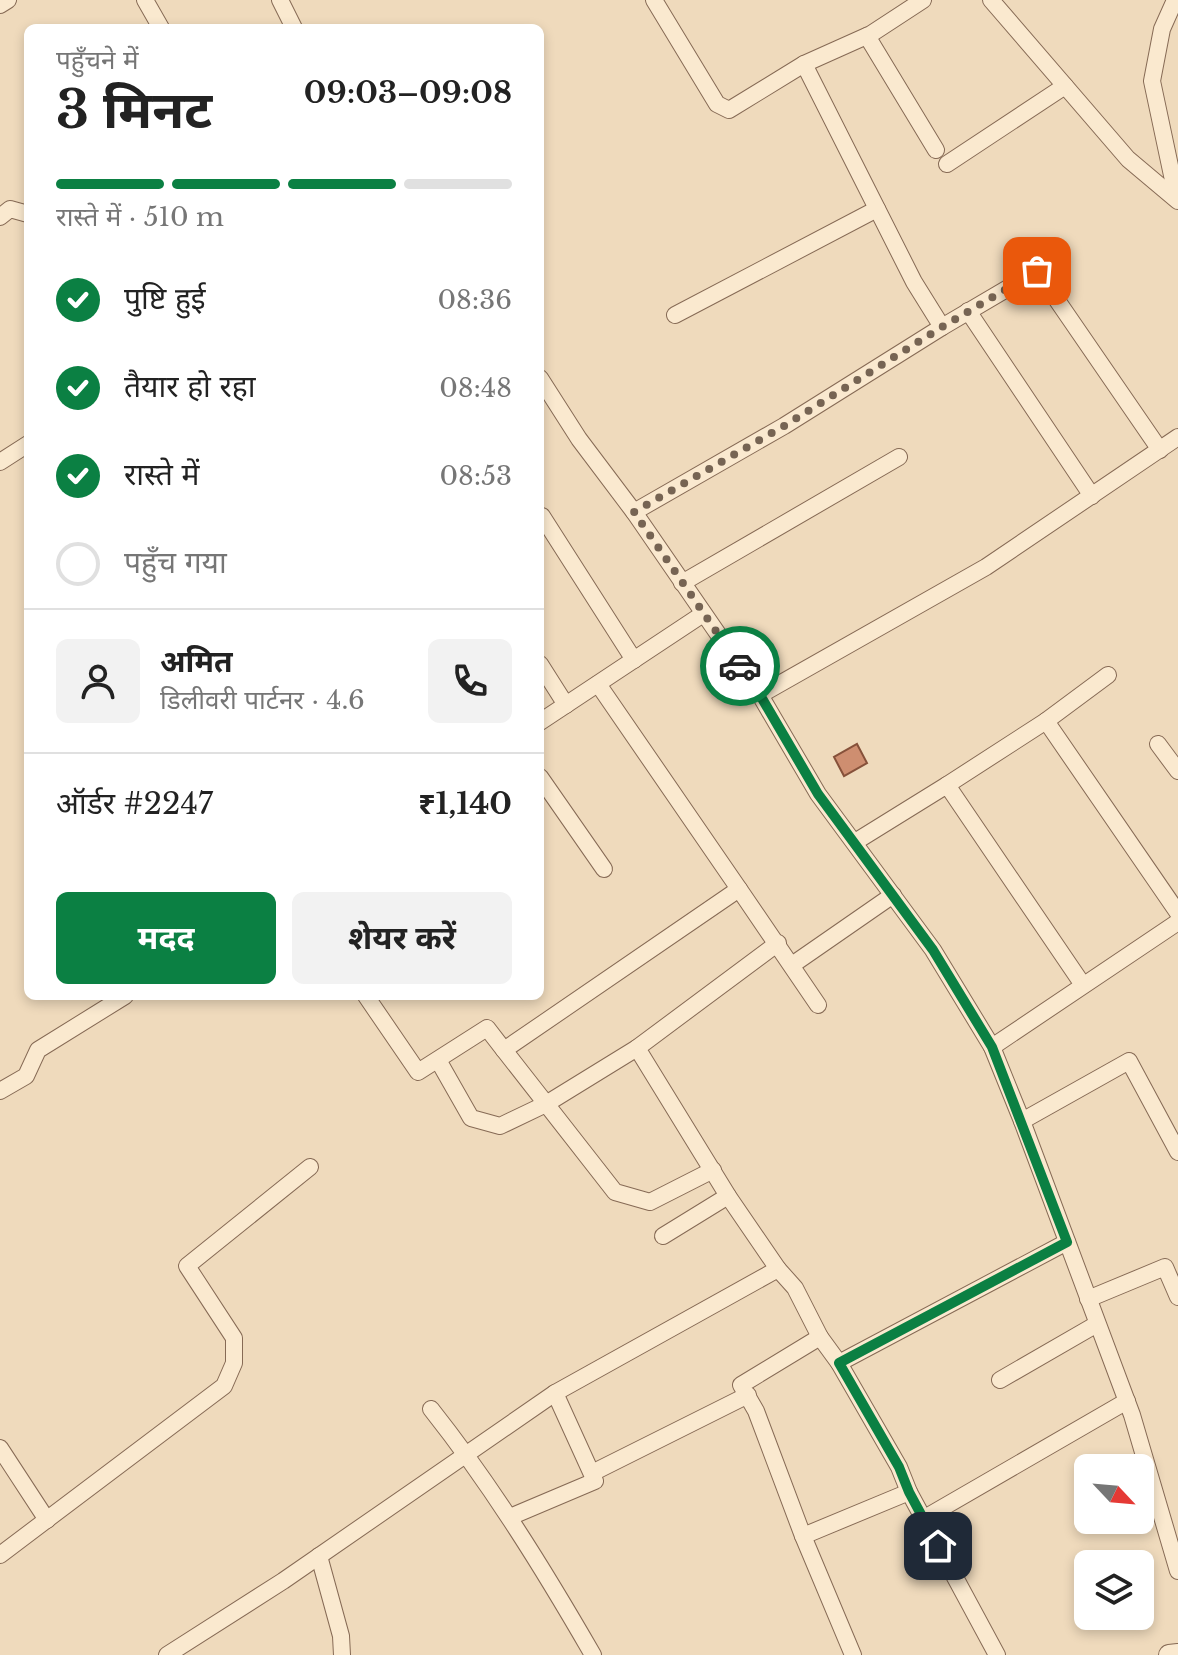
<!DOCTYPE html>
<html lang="hi">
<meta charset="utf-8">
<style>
body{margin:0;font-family:"Libre Baskerville","Noto Sans Devanagari",serif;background:#f2f2f2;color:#222;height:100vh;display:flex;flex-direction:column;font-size:30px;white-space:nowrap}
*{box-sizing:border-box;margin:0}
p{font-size:26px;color:#767676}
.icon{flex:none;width:44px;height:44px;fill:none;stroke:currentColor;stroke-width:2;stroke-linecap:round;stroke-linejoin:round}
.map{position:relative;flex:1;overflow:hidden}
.drawer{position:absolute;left:24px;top:24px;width:520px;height:976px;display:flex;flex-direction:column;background:#fff;border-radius:12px;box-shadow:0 4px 12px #0003}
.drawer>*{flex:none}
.needle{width:52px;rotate:116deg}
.controls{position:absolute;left:1074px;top:1454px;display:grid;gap:16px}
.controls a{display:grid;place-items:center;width:80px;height:80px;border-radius:12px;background:#fff;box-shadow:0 4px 12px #0003;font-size:40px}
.pin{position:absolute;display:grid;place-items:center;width:68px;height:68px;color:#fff;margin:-34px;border-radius:16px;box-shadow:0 4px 12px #0006}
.courier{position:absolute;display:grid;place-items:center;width:80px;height:80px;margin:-40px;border:6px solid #0b8043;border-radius:50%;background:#fff;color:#222;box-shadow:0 2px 10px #0007}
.overview em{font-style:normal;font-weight:700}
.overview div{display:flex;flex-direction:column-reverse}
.overview{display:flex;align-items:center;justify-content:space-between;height:136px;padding:0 32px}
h1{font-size:52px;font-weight:700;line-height:60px}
.bar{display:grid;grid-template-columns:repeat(4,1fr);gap:12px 8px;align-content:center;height:96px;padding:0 32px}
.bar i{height:10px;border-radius:6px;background:#e0e0e0}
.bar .selected{background:#0b8043}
.bar p{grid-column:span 4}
.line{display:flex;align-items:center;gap:20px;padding:0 32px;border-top:2px solid #e0e0e0}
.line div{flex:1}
.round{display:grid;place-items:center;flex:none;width:84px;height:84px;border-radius:12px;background:#f2f2f2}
ol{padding:0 32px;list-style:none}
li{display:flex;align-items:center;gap:24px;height:88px}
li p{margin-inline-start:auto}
li .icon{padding:8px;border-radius:50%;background:#0b8043;color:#fff;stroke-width:4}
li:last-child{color:#767676}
li i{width:44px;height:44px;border:4px solid #e0e0e0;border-radius:50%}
.button{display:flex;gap:16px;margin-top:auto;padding:16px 32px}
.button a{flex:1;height:92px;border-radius:12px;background:#0b8043;color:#fff;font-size:32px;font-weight:700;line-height:92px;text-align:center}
.button a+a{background:#f2f2f2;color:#222}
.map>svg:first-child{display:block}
.building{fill:#ce8e70;stroke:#86513a;stroke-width:2}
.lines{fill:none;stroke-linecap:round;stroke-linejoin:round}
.minor-casing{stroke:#866a55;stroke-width:18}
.tertiary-casing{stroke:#866a55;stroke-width:22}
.minor{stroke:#fae9cf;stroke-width:16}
.tertiary{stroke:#fae9cf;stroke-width:20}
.done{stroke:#766453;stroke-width:8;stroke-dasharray:0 14.4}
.route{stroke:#0b8043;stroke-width:10}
</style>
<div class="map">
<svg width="1178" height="1655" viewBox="0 0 1178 1655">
<rect width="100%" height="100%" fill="#efdabc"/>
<path class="building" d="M857 744 867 763 844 776 834 757Z"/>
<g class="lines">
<g class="minor-casing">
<g id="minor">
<path d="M145 0 161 28"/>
<path d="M280 0 294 28"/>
<path d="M654 0 717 104 729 110 804 64 871 34 923 0"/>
<path d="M991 0 1128 159 1178 201"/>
<path d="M1175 0 1162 29 1152 81 1177 199"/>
<path d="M0 5 8 0"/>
<path d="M867 36 936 150"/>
<path d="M804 64 914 282 942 327"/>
<path d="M947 164 1065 86"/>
<path d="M0 217 10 209 28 214"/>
<path d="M968 311 1092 496"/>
<path d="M675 315 877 209"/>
<path d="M540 378 579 439 634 512 760 695 818 794 933 950 992 1047 1022 1121 1132 1415 1178 1571"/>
<path d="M0 462 28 444"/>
<path d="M634 512 784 426 942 327 1037 271 1160 450"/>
<path d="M542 516 634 660"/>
<path d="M682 583 899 457"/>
<path d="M540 664 566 705"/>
<path d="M1108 675 1046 721 1178 913"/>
<path d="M760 695 986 567 1178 437"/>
<path d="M540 722 703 614"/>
<path d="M1158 744 1178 771"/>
<path d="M540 777 604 869"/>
<path d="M947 785 1046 721"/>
<path d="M855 842 947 785 1083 985"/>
<path d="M739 889 818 1005"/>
<path d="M778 943 637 1048 728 1196 778 1269"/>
<path d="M792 965 893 895"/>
<path d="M366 996 418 1072 487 1028 504 1050 739 889 598 684"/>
<path d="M992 1047 1178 922"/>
<path d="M504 1050 615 1192 650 1202 713 1170"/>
<path d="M438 1060 471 1118 500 1126 546 1104 637 1048"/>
<path d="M0 1091 26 1076 38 1050 125 996"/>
<path d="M1022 1121 1129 1061 1178 1152"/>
<path d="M663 1236 728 1196"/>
<path d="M1088 1299 1165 1267 1178 1297"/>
<path d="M820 1337 741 1385 756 1411 803 1536 853 1655"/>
<path d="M839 1363 1067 1242"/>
<path d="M1000 1380 1097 1324"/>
<path d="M431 1409C492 1486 544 1570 593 1655"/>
<path d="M0 1448 47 1520"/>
<path d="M592 1473 748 1395"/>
<path d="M510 1517 595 1481 555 1393"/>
<path d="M923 1519 1127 1401"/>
<path d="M803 1536 909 1492"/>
<path d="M0 1555 224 1386 234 1363V1338L187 1266 310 1167"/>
<path d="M319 1556 341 1636 342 1655"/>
<path d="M167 1655 283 1581 555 1393 778 1269 795 1288 820 1337 839 1363 899 1467 909 1492 997 1655"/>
</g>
</g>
<g class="tertiary-casing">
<path id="tertiary" d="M1169 1655 1178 1654"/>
</g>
<use href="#minor" class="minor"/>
<use href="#tertiary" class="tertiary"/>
</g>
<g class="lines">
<path class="done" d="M740 666 634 512 784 426 942 327 1037 271"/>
<path class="route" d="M740 666 760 695 818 794 933 950 992 1047 1067 1242 839 1363 899 1467 909 1492 938 1546"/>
</g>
</svg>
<div class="controls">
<a><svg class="needle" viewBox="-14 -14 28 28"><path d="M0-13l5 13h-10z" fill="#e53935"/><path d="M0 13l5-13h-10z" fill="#767676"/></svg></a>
<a><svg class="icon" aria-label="layers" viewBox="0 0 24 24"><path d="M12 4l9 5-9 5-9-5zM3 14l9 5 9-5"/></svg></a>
</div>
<div class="pin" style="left:1037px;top:271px;background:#ea580c"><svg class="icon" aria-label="bag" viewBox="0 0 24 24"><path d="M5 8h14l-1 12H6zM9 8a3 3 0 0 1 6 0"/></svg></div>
<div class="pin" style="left:938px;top:1546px;background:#1f2937"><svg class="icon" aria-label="home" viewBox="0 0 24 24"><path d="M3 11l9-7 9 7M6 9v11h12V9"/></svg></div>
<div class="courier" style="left:740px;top:666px"><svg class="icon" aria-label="car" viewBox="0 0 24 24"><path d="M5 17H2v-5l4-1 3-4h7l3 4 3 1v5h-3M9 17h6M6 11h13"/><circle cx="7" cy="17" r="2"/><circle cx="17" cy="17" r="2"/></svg></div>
<section class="drawer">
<div class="overview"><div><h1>3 मिनट</h1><p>पहुँचने में</p></div><em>09:03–09:08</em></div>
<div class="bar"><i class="selected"></i><i class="selected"></i><i class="selected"></i><i></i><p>रास्ते में · 510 m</p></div>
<ol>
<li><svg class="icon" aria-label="check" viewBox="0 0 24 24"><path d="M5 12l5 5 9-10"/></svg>पुष्टि हुई<p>08:36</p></li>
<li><svg class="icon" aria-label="check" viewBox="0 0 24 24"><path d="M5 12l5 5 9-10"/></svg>तैयार हो रहा<p>08:48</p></li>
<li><svg class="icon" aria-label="check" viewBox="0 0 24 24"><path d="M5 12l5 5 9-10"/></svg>रास्ते में<p>08:53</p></li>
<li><i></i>पहुँच गया</li>
</ol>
<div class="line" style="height:144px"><a class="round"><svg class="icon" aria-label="person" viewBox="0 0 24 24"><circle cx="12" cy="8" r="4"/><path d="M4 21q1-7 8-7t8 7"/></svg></a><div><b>अमित</b><p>डिलीवरी पार्टनर · 4.6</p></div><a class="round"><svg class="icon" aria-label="phone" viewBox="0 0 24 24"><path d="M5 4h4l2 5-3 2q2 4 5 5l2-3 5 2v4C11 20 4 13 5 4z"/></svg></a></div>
<div class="line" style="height:104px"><div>ऑर्डर #2247</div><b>₹1,140</b></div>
<div class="button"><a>मदद</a><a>शेयर करें</a></div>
</section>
</div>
